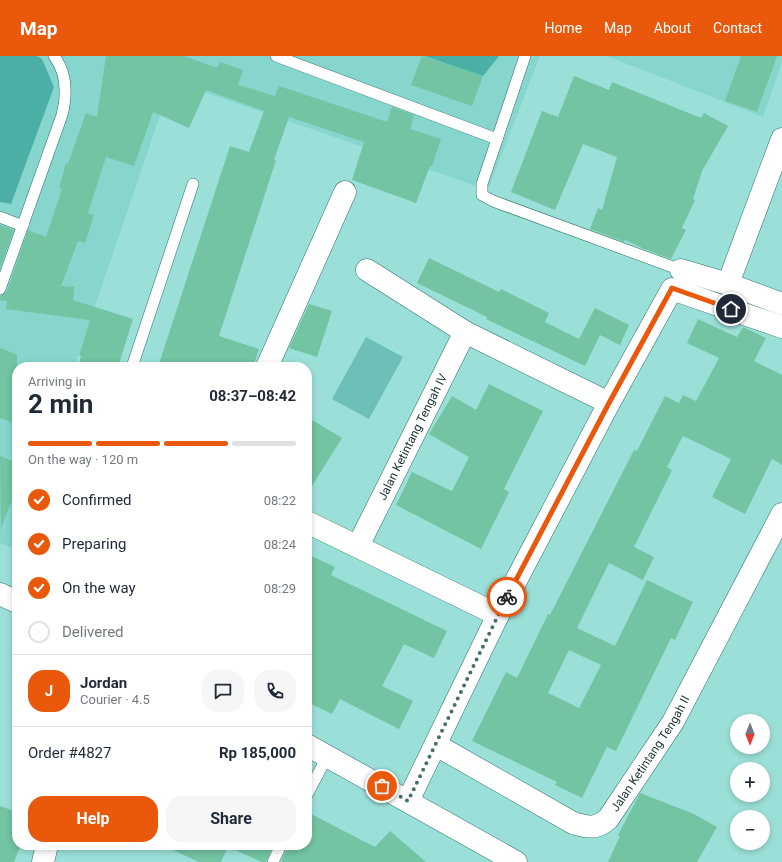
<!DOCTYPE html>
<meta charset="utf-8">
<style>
body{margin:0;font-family:Roboto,sans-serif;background:#f6f6f7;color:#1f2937;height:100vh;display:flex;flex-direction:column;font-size:15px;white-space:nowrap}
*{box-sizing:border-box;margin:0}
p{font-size:13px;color:#747a83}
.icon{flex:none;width:22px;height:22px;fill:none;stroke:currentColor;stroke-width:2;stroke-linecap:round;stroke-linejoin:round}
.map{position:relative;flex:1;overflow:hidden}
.side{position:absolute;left:12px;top:306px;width:300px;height:488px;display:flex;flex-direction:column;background:#fff;border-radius:16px;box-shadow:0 2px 6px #0003}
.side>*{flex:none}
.needle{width:26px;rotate:180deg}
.buttons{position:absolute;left:730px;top:658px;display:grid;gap:8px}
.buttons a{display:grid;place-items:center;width:40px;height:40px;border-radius:50%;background:#fff;box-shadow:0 2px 6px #0003;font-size:20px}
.pin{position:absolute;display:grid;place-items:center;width:34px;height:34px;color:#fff;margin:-17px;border:2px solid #fff;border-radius:50%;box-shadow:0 1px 4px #0007}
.courier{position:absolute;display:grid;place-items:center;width:40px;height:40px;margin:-20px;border:3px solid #ea580c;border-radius:50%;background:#fff;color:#222;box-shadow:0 1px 5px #0007}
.headline em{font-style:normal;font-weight:700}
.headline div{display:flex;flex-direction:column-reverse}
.headline{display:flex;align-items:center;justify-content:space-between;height:68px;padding:0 16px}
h1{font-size:26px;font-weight:700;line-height:30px}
.bar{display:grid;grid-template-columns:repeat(4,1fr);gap:6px 4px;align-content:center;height:48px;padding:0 16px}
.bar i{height:5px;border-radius:3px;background:#e0e1e3}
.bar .on{background:#ea580c}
.bar p{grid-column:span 4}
.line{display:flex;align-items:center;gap:10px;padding:0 16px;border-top:1px solid #e0e1e3}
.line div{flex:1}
.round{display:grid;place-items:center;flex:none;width:42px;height:42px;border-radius:16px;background:#f6f6f7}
ol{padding:0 16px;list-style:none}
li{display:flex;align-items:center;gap:12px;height:44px}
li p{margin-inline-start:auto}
li .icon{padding:4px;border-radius:50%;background:#ea580c;color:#fff;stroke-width:4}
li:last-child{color:#747a83}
li i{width:22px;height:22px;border:2px solid #e0e1e3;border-radius:50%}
.action{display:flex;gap:8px;margin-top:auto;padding:8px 16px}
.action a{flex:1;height:46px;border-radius:16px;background:#ea580c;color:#fff;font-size:16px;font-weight:700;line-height:46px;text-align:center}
.action a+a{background:#f6f6f7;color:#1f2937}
header{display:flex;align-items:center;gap:24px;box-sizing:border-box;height:56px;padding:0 20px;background:#ea580c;color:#fff}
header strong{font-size:19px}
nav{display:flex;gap:22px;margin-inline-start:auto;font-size:14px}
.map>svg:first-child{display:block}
.built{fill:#86d6cd}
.green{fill:#6cc0b7}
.forest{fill:#4cafa5}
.building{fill:#72c4a3;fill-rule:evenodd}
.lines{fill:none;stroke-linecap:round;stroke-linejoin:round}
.lane-casing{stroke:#2a716a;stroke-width:12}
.street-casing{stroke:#2a716a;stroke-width:23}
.secondary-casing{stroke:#2a716a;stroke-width:23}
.lane{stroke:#fff;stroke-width:11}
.street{stroke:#fff;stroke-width:22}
.secondary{stroke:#fff;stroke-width:22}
.done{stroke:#46706b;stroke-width:4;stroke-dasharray:0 7.2}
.route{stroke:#ea580c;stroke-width:5}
.labels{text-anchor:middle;stroke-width:3.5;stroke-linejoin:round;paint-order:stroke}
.street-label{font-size:12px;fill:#183431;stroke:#a8eee5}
</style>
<header>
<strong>Map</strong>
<nav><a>Home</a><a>Map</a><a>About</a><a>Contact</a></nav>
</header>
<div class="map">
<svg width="782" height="806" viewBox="0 0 782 806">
<rect width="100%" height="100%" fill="#9be0d8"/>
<g class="built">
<path d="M0 0H540L488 134 172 25 74 311H17V477L12 492 0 487Z"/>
<path d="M607 0H782V6L763 61Z"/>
</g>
<path class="green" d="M366 281 403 301 369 363 332 343Z"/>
<g class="forest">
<path d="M0 0H37L42 3 54 31 11 148 0 146Z"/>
<path d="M424 0H499L483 20Z"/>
</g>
<g class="building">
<path d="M106 0H184L217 12 220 6 243 14 238 29 275 40 279 30 387 66 392 51 414 59 410 73 441 83 432 110H430L416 147 352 124 364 86 289 61 274 104H276L219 280 259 293 253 311H158L230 90 249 96 264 55 206 34 189 72 153 56 134 110 106 101 88 157 94 159 85 187 78 185 61 230 74 231 73 244 133 263 118 311H78L81 300 79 299 90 264 6 253 7 245 0 244V240L7 235 28 174 46 181 62 133 59 132 66 107 68 108 86 57 97 61Z"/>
<path d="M422 0 483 20 472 50 411 29Z"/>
<path d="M741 0H777L757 56 725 45Z"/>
<path d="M574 20 609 34 612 26 701 62 704 57 728 70 702 115 693 143 695 144 682 172 686 174 671 203 642 192 625 184 624 186 590 173 598 152 602 154 617 101 583 88 555 154 511 136 542 55 558 61Z"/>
<path d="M0 169 14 174 0 212Z"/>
<path d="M429 202 499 236 501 233 549 257 545 266 579 283 595 252 629 269 620 289 600 279 585 310 486 263 487 261 417 227Z"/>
<path d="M309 248 332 255 317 301 289 292Z"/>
<path d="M698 263 737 281 743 271 766 282 754 305 782 319V409L772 403 745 458 712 441 731 403 683 380 667 411 672 414 634 491 654 501 643 524 609 507 577 572 615 590 647 524 693 546 675 584 671 582 616 695 607 691 582 742 555 729 557 726 472 685 506 616 517 622 548 558 550 559 634 394 637 395 665 340 679 347 683 339 696 345 719 302 687 287ZM569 594 601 609 579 652 548 637Z"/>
<path d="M0 292 17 299V368L0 362Z"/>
<path d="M489 328 543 355 504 433 509 436 481 493 396 449 412 416 452 435 469 401 429 378 452 340 476 354Z"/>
<path d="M307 361 342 382 307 438Z"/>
<path d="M0 400 17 407V431L1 472Z"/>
<path d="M307 498 335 511 331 519 447 575 434 602 404 588 382 630 413 645 399 673 340 643 332 658 307 646Z"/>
<path d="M640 737 694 758 717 771 697 806H608L620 780 618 779Z"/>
<path d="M0 750 17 756V790L20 791 14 806H0Z"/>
<path d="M307 756 375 791 390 775 426 806H281L288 789H307Z"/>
<path d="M162 789H273L266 806H262L228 791 221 806H199Z"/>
</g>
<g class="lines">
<g class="lane-casing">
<g id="lane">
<path d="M276 0 497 83"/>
<path d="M525 0 482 128V139L493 145 681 214"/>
<path d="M0 161 23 170"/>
<path d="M0 233 62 59C67 39 67 17 54 0"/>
<path d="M132 311 193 128"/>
<path d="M307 739 328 699"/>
<path d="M273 806 281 789"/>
</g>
</g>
<g class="street-casing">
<g id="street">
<path d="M367 214 465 276 609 347"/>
<path d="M681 214 728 228 782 248"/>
<path d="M728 228 782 83"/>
<path d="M267 311 345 136"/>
<path d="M307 466 498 559"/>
<path id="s1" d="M358 490 465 276"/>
<path id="s2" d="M436 689 573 767C588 771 595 774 608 763L673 666 782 458"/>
<path d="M408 745 498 559 609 347 672 233 782 271"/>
<path d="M43 806 47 789"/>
</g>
</g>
<g class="secondary-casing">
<g id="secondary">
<path d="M0 538 17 546"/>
<path d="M307 689 516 806"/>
</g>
</g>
<use href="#lane" class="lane"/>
<use href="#street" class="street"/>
<use href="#secondary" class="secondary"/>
</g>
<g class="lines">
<path class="done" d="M382 730 408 745 507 541"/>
<path class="route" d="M507 541 609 347 672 232 731 253"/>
</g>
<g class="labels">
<g class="street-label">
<text dy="4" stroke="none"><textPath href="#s1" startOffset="122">Jalan Ketintang Tengah IV</textPath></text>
<text dy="4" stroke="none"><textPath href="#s2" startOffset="273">Jalan Ketintang Tengah II</textPath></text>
</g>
</g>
</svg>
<div class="buttons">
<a><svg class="needle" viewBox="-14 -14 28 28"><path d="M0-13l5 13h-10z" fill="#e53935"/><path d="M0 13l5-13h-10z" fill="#747a83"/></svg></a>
<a>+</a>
<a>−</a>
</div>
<div class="pin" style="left:382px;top:730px;background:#ea580c"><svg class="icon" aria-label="bag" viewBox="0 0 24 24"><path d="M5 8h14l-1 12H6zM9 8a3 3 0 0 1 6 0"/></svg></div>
<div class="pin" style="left:731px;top:253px;background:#1f2937"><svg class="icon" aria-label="home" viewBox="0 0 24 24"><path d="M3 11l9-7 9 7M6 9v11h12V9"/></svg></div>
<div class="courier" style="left:507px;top:541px"><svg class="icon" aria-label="bike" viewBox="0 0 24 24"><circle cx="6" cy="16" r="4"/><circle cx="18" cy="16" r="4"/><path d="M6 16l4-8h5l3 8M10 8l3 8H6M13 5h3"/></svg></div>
<section class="side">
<div class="headline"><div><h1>2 min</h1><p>Arriving in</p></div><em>08:37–08:42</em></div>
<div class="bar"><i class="on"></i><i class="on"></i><i class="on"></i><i></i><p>On the way · 120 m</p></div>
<ol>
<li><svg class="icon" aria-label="check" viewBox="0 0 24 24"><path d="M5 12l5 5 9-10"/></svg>Confirmed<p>08:22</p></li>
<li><svg class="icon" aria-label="check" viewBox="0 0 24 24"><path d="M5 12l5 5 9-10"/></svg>Preparing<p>08:24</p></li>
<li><svg class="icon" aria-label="check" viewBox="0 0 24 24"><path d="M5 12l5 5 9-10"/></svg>On the way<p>08:29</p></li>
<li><i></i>Delivered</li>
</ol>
<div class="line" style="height:72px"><b class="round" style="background:#ea580c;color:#fff">J</b><div><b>Jordan</b><p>Courier · 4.5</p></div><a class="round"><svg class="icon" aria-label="chat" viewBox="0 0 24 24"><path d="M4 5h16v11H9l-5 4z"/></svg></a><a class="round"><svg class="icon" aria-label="phone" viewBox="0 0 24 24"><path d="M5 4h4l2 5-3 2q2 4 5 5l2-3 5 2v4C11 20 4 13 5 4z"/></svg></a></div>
<div class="line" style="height:52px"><div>Order #4827</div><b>Rp 185,000</b></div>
<div class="action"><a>Help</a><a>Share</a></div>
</section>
</div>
